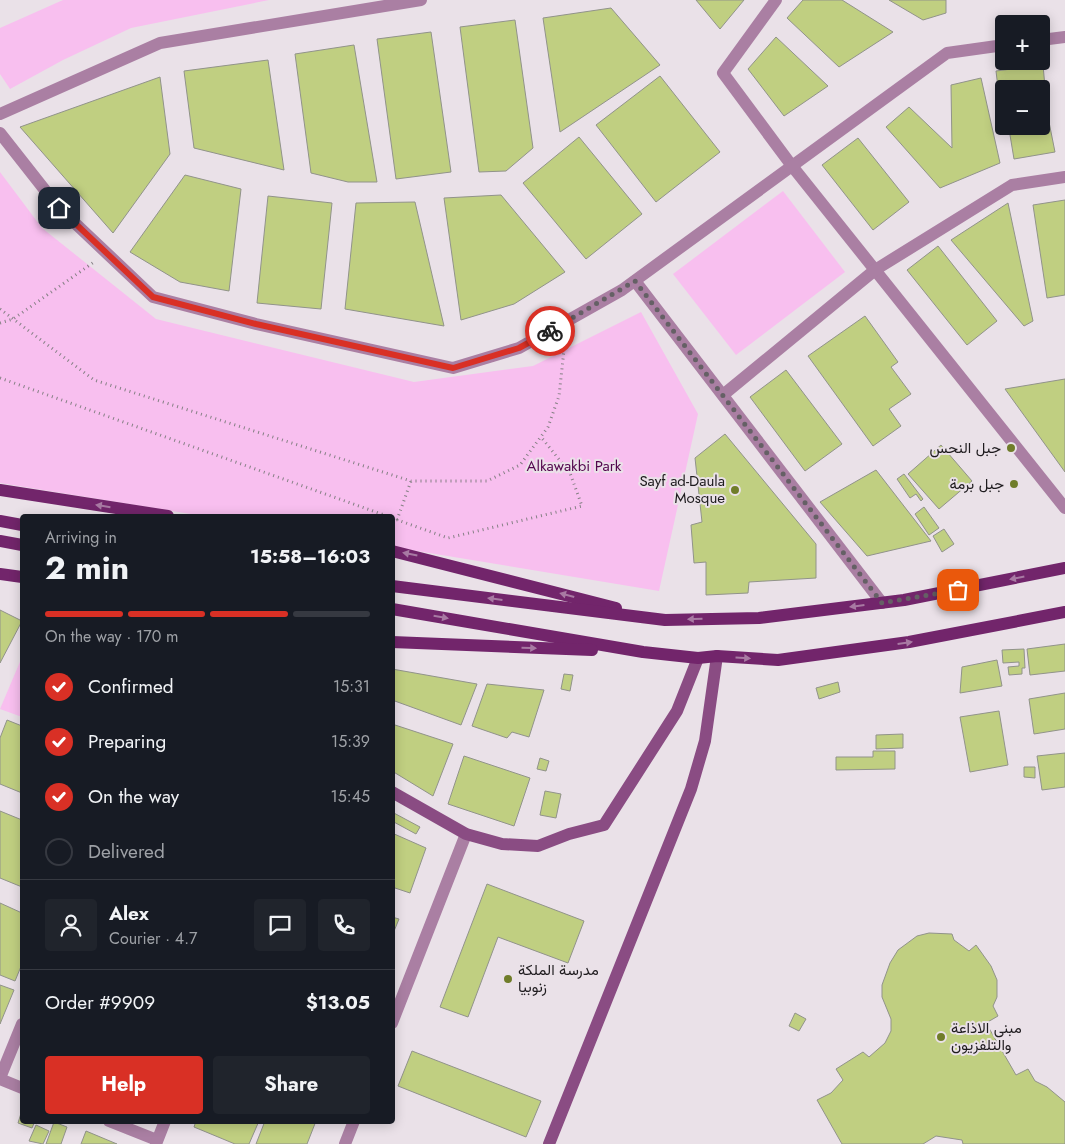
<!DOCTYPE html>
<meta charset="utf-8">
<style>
body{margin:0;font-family:Jost,Vazirmatn,sans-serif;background:#20242c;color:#f1f3f6;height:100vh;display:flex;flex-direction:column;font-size:19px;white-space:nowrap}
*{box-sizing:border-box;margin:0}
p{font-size:16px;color:#9ea1a6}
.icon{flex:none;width:28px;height:28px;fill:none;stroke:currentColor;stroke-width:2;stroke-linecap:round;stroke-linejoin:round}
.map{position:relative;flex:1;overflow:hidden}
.panel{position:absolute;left:20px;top:514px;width:375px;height:610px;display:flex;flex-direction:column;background:#171b24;border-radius:5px;box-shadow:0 2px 12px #0003}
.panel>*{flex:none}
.buttons{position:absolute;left:995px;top:15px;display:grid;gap:10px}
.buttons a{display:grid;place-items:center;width:55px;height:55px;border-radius:5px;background:#171b24;box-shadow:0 2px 12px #0003;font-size:25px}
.pin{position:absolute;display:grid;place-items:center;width:42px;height:42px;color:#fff;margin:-21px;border-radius:10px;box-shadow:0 2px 8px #0006}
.courier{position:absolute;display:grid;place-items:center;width:50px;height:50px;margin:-25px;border:4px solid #d93025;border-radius:50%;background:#fff;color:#222;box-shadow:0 1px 6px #0007}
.headline em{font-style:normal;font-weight:700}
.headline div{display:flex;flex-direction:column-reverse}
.headline{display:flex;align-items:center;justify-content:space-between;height:85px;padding:0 25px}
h1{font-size:32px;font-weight:700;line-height:38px}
.bar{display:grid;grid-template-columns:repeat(4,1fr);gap:8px 5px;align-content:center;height:60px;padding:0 25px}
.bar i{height:6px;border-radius:4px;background:#363941}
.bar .current{background:#d93025}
.bar p{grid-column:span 4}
.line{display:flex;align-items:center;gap:12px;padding:0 25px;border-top:1px solid #363941}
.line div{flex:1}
.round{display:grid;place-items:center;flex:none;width:52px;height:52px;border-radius:5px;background:#20242c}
ol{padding:0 25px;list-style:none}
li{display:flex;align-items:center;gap:15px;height:55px}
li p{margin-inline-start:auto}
li .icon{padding:5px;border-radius:50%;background:#d93025;color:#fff;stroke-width:4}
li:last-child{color:#9ea1a6}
li i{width:28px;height:28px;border:2px solid #363941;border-radius:50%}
.action{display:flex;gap:10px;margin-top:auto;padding:10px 25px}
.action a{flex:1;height:58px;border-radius:5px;background:#d93025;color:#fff;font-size:20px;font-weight:700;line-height:58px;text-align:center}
.action a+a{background:#20242c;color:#f1f3f6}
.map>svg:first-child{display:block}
.green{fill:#f8bfef}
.building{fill:#c0cf81;stroke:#91938a}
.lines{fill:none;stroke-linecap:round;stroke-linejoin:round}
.path{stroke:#868085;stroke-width:3;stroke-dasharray:1 4;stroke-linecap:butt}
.street{stroke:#aa7fa3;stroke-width:12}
.secondary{stroke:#8a4c83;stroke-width:12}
.primary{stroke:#72256b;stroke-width:12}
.oneway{fill:#a87aa3}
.done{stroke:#656065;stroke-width:5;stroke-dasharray:0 9}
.route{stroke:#d93025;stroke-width:6}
.poi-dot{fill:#707d2a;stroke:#eae1e8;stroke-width:2}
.labels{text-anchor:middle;stroke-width:4;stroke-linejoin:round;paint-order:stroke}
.poi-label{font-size:15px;fill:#1e1b1e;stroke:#eae1e8;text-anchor:end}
.park-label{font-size:15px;fill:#53064e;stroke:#eae1e8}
</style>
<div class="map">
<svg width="1065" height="1144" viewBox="0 0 1065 1144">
<rect width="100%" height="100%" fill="#eae1e8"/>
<g class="green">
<path d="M63 0H269L131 28 63 60 10 89 0 74V28Z"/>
<path d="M0 172 42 228 156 319 414 382 533 366 641 312 698 414 659 591 393 547 392 516H203L0 483Z"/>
<path d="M783 191 845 272 736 355 673 274Z"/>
<path d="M22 657V717L0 709Z"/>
</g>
<g class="building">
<path d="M696 0H744L720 29Z"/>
<path d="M803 0H842L893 32 839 67 787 18Z"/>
<path d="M889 0H946V13L923 20Z"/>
<path d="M611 8 660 65 560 132 543 18Z"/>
<path d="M515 20 533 148 506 171 479 172 460 27Z"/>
<path d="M431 32 451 172 396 179 377 39Z"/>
<path d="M776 37 828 86 784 116 748 69Z"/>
<path d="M354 45 377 182H348L311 173 295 54Z"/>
<path d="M268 60 284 170 194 148 184 71Z"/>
<path d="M1043 65 1047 109H1041V89H1004V113H1001L996 71Z"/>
<path d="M660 76 720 152 656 202 596 125Z"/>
<path d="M160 77 170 154 113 233 20 127Z"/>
<path d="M981 78 1000 163 940 188 886 127 909 107 952 148 951 85Z"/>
<path d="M1049 122 1055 152 1014 159 1009 129 1041 126V124Z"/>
<path d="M579 137 642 214 586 259 523 183Z"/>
<path d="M858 138 909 202 873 230 822 165Z"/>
<path d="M185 175 241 189 229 291 180 282 130 252Z"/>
<path d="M501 195 565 272 514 304 461 320 444 198Z"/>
<path d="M268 196 332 203 321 309 257 303Z"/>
<path d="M1065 200V295L1047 298 1033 205Z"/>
<path d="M415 202 444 326 345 309 356 203Z"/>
<path d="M1008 203 1033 321 1024 326 951 240Z"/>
<path d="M938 246 997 321 967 345 907 270Z"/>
<path d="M865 316 898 362 891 367 911 394 889 409 901 426 873 446 808 356Z"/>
<path d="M786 370 842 444 805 471 750 397Z"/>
<path d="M1065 379V472L1005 389Z"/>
<path d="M725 434 816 544V578L749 582 748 593 706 595V562L694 563 691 525 702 522 695 458Z"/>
<path d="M941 445 972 481 939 509 908 474Z"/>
<path d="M876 470 931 541 867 556 820 502Z"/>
<path d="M904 474 923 499 921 501 916 494 910 498 897 479Z"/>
<path d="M924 507 939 528 929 535 915 514Z"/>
<path d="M944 529 954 544 942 552 933 536Z"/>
<path d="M0 610 22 621 0 663Z"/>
<path d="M1065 644V671L1030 675 1027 649Z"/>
<path d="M1024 649 1025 668H1022V674L1009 675 1008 667 1019 666V662L1003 663 1002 650Z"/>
<path d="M997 660 1002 686 960 693 962 667Z"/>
<path d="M392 669 477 684 461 725 392 700Z"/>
<path d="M564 674 573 675 570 691 561 689Z"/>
<path d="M838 682 840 692 819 699 816 688Z"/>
<path d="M487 684 544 690 529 737 512 732 507 738 472 726Z"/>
<path d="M1065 693V729L1034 734 1029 699Z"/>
<path d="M999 711 1008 765 970 772 960 717Z"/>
<path d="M7 720 22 726V793L0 784V738Z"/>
<path d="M392 724 453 744 433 796 392 771Z"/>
<path d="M903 734V748L876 749V735Z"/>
<path d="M873 751H895V769L836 770V757H873Z"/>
<path d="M1065 753V787L1042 790 1037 756Z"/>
<path d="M464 756 530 778 514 826 448 804Z"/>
<path d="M540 758 549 761 546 771 537 769Z"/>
<path d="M1024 767H1035V778L1024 777Z"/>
<path d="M545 791 561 794 556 818 540 815Z"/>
<path d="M0 811 22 820V887L0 878Z"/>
<path d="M392 812 420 827 416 834 392 821Z"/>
<path d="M392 833 426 848 410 893 392 887Z"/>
<path d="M487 884 584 921 568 963 498 937 468 1017 440 1007Z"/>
<path d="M0 903 22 913V964L15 981 0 975Z"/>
<path d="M392 917 399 919 392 936Z"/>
<path d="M929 933 952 934 954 940 969 951 976 945 991 966 997 980V997L993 1006 998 1016 986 1023 1016 1075 1028 1069 1035 1081 1047 1087 1065 1102V1144H963L962 1140 936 1136 923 1144H842L817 1100 831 1093 843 1080 836 1069 863 1052 869 1057 885 1043 891 1031V1019L882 997V985L890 963 898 950 917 936Z"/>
<path d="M0 985 14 990 0 1024Z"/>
<path d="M795 1013 806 1019 799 1031 789 1026Z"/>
<path d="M412 1051 541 1101 526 1137 398 1086Z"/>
<path d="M22 1110V1121H35L32 1128 18 1123Z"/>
<path d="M196 1121H259L249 1144H235L194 1127Z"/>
<path d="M265 1121H316L307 1144H256Z"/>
<path d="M54 1122 67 1127 61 1144H46Z"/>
<path d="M36 1125 49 1131 43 1144 29 1141Z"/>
<path d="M86 1131 117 1144H81Z"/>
</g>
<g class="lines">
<g class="path">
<path d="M0 309 94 380 411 481H487L520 465 548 427 559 396 564 350"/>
<path d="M0 323 13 319 94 262"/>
<path d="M0 378 387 516"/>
<path d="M392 518 448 538 582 506 570 473 541 437"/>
<path d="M397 520 411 481"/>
</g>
<g class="street">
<path d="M776 0 723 73 792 166 1065 508"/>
<path d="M1041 40 1065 37"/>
<path d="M0 114 160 43 421 0"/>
<path d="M0 133 59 208 153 297 256 324 453 368 519 348 622 290 947 53 1004 45"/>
<path d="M635 281 882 603"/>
<path d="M723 395 875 270 1012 185 1065 177"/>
<path d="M392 1023 466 834"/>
<path d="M0 1078 22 1024"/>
<path d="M0 1079 22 1088"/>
<path d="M109 1121 157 1140"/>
<path d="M156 1144 165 1121"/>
<path d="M345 1144 354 1121"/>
</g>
<g class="secondary">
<path d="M392 792 466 834 502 844 538 846 569 834 604 825 677 711 698 658"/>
<path d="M549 1144 691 789 705 741 717 656"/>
</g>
<g class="primary">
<path d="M0 490 168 516"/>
<path d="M0 521 22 525"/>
<path d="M0 541 22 545"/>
<path d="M392 551 616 608"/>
<path d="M0 574 22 577"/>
<path d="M392 586 665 620 759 618 904 600 1065 568"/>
<path d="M392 609 643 652 698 658 717 656 778 660 909 642 1065 612"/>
<path d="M392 642 592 650"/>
</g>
</g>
<defs><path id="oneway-solid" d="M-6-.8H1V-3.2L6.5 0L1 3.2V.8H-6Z" transform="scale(1.25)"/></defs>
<g class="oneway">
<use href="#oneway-solid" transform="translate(103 506) rotate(-171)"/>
<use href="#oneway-solid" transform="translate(410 554) rotate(-169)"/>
<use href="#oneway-solid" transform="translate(1017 578) rotate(169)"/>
<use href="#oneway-solid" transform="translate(567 595) rotate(-165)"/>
<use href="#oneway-solid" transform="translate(495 599) rotate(-173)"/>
<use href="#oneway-solid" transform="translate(857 606) rotate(173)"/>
<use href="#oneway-solid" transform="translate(441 617) rotate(10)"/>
<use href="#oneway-solid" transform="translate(695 619) rotate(178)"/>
<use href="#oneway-solid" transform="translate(905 643) rotate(-8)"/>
<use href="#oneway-solid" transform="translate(529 648) rotate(2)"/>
<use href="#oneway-solid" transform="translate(743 658) rotate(3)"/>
</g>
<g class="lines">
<path class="done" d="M550 331 635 281 882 603 958 590"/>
<path class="route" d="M59 208 153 297 256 324 453 368 519 348 550 331"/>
</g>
<g class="poi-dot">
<circle cx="1011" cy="448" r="5"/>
<circle cx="1014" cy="484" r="5"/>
<circle cx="735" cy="490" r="5"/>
<circle cx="508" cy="979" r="5"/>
<circle cx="941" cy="1037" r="5"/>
</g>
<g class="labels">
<g class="poi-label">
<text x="1001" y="453">جبل النحس</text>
<text x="725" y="486">Sayf ad-Daula<tspan x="725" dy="17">Mosque</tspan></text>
<text x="1004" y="489">جبل برمة</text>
<text x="518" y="975" text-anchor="start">مدرسة الملكة<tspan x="518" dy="17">زنوبيا</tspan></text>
<text x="951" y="1033" text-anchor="start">مبنى الاذاعة<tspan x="951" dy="17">والتلفزيون</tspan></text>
</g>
<g class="park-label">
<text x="574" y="471">Alkawakbi Park</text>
</g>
</g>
</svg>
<div class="buttons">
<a>+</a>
<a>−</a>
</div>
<div class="pin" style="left:958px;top:590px;background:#ea580c"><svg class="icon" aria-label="bag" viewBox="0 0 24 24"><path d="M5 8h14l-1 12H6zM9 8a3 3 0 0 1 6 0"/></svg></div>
<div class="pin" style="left:59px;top:208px;background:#1f2937"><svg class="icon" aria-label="home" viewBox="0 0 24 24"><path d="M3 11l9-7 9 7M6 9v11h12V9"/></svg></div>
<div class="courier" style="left:550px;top:331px"><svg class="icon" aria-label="bike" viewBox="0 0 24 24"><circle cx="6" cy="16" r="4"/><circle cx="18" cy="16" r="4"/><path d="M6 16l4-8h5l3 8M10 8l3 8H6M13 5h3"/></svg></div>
<section class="panel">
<div class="headline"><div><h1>2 min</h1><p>Arriving in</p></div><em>15:58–16:03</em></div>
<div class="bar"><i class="current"></i><i class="current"></i><i class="current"></i><i></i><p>On the way · 170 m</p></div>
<ol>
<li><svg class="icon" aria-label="check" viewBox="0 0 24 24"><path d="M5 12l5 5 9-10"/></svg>Confirmed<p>15:31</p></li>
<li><svg class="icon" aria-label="check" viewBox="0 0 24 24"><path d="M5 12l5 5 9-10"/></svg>Preparing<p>15:39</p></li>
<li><svg class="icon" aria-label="check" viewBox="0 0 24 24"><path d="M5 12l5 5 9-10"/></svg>On the way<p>15:45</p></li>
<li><i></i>Delivered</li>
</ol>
<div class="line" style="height:90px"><a class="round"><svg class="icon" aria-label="person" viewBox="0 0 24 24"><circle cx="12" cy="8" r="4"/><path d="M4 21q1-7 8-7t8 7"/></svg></a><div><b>Alex</b><p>Courier · 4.7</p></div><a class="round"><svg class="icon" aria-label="chat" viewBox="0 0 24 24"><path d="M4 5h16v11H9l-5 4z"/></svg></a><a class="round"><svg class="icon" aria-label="phone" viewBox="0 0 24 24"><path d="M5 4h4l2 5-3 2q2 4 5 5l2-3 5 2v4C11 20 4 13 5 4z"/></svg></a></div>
<div class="line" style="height:65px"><div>Order #9909</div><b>$13.05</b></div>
<div class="action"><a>Help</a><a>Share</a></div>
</section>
</div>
